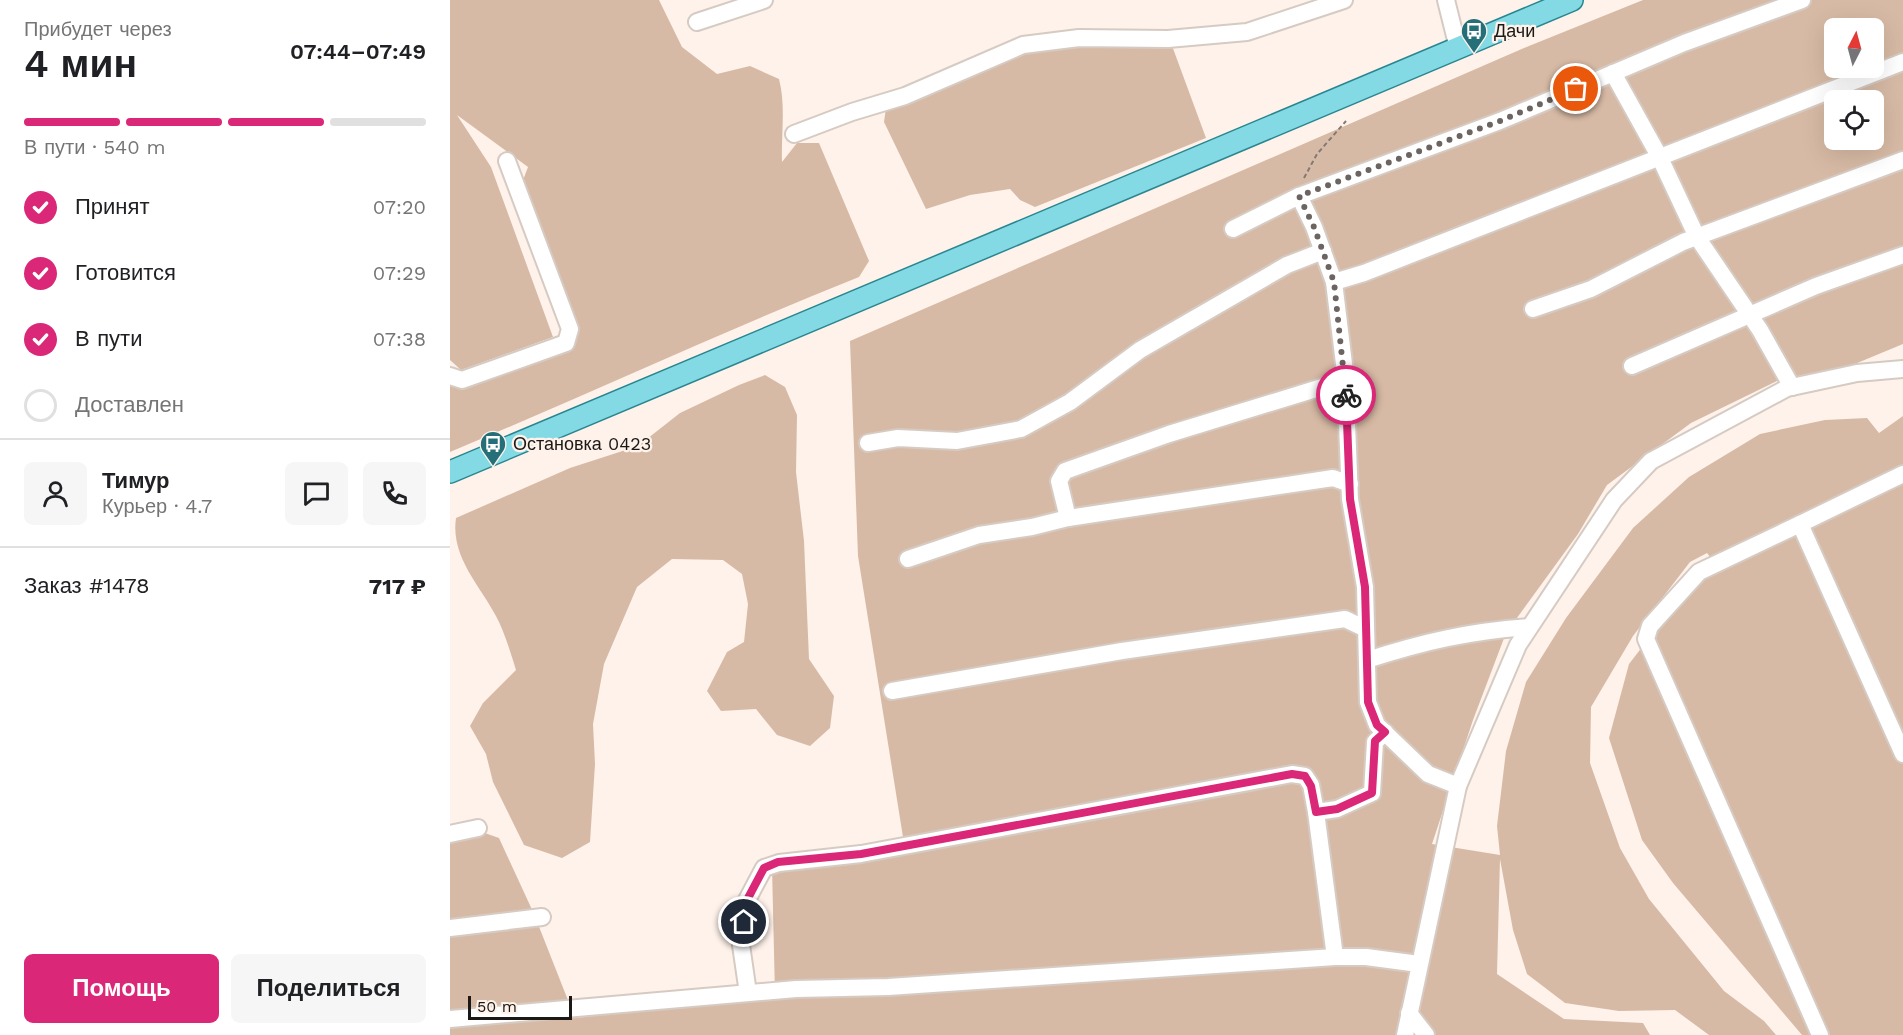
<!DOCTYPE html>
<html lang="ru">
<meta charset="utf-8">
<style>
body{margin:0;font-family:"Work Sans",sans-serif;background:#f6f6f6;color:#202124;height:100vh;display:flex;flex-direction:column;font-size:22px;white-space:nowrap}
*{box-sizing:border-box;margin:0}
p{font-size:20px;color:#757577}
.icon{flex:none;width:33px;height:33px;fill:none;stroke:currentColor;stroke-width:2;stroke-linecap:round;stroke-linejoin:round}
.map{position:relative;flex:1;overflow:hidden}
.side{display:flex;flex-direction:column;background:#fff;width:450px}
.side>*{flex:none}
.needle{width:39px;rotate:6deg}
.tools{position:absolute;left:1374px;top:18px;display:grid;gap:12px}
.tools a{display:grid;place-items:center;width:60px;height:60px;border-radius:9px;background:#fff;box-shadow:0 6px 24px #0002;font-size:30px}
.scale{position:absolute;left:18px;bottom:15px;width:104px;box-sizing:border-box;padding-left:6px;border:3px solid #1c1815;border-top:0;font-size:16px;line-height:21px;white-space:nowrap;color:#1c1815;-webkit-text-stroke:4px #fef2ea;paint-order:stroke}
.pin{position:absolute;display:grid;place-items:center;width:51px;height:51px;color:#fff;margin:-26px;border:3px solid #fff;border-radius:50%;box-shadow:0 2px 6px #0007}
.courier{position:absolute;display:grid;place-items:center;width:60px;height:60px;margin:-30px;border:4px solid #db2777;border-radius:50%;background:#fff;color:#222;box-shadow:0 2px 8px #0007}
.head em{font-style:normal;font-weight:600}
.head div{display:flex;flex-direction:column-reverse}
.head{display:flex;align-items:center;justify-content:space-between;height:102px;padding:0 24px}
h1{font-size:39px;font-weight:600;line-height:45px}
.bar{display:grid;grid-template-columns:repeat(4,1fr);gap:9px 6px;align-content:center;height:72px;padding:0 24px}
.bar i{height:8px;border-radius:4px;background:#e0e0e0}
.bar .on{background:#db2777}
.bar p{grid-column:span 4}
.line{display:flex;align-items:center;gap:15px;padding:0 24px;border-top:2px solid #e0e0e0}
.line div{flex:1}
.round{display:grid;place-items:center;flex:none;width:63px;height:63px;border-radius:9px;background:#f6f6f6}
ol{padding:0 24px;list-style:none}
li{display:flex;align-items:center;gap:18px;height:66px}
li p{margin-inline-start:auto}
li .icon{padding:6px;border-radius:50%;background:#db2777;color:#fff;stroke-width:4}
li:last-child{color:#757577}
li i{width:33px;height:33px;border:3px solid #e0e0e0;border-radius:50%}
.cta{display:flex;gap:12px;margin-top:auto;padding:12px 24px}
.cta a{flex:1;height:69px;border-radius:9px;background:#db2777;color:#fff;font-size:24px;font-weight:600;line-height:69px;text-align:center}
.cta a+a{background:#f6f6f6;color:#202124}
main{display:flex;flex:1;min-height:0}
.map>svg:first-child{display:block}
.green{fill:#d7baa5;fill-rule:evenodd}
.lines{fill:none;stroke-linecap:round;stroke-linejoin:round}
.minor-casing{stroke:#d6cbc3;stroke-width:20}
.major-casing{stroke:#298690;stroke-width:24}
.path{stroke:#827b75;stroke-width:2;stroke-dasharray:4.5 3;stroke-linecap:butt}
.minor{stroke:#fff;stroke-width:16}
.major{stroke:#83dae4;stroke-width:21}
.done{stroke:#6b6460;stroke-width:6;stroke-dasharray:0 10.8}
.route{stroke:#db2777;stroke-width:8}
.labels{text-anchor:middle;stroke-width:4.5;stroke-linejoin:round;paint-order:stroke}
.poi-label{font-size:18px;fill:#1c1815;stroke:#fef2ea;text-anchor:start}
</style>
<main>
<section class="side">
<div class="head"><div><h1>4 мин</h1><p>Прибудет через</p></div><em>07:44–07:49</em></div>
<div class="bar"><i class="on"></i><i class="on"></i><i class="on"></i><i></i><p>В пути · 540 m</p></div>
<ol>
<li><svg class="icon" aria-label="check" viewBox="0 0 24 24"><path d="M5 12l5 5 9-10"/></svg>Принят<p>07:20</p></li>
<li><svg class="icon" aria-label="check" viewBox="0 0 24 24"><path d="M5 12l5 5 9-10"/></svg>Готовится<p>07:29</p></li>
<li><svg class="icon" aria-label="check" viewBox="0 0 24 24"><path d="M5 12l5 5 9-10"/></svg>В пути<p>07:38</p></li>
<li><i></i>Доставлен</li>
</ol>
<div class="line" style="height:108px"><a class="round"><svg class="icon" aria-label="person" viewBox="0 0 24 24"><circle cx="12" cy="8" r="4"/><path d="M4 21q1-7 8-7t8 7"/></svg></a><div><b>Тимур</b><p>Курьер · 4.7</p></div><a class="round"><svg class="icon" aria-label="chat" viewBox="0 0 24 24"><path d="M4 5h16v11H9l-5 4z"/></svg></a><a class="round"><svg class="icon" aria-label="phone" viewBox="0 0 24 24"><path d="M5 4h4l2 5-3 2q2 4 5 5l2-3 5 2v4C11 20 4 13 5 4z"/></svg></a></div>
<div class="line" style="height:78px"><div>Заказ #1478</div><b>717 ₽</b></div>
<div class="cta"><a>Помощь</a><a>Поделиться</a></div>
</section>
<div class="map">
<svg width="1453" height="1035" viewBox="0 0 1453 1035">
<rect width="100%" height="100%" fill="#fef2ea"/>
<g class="green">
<path d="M0 0H209L232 47 267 74 300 66 329 79C336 106 331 134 332 162L347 143H369L419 261 409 277C271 332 137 395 0 452V384L120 347 116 327 64 204 78 167 7 115 41 167 103 337 11 370 0 360Z"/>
<path d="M1193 0H1453V344L1400 366 1329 380 1241 423 1157 485 1128 534 1056 633 1023 720 982 844 1050 855 1047 826 1056 751 1076 682 1116 618 1183 528 1239 477 1310 434 1375 420 1417 418 1429 433 1453 416V1035H1352L1223 883 1192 840 1159 738 1179 664 1261 558 1257 553 1240 562 1183 636 1141 707 1140 763 1170 848 1199 899 1274 991 1314 1021 1326 1035H1259L1225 1010 1169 1011 1115 1003 1077 974 1063 930 1050 859 1047 974 1114 1019 1193 1023 1200 1035H0V836L32 832 49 838 84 914 125 1018 325 995 322 867 453 837 408 556 400 341 1074 48ZM1384 28H1424V68H1384ZM1384 100H1424V140H1384Z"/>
<path d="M623 42 721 43 756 138 585 207 570 200 560 189 520 195 476 209 434 122 436 108 574 50Z"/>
<path d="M315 375 335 387 347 415 346 472 354 541 359 659 384 696 380 728 360 746 327 735 306 709 271 711 257 691 277 652 294 642 298 604 292 574 273 560 222 559 187 587 154 664 143 724 145 764 140 842 112 858 74 845 43 782 36 754 20 726 33 703 66 670C61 654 56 637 49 622 33 588 0 559 6 518L120 468 188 446 230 413 289 385Z"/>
</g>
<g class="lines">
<g class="minor-casing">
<g id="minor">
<path d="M996 0 1008 48"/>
<path d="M247 22 314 0"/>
<path d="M1163 73 1209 156 1247 237 1310 330 1342 387"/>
<path d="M344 134 402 112 455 96 573 45 629 38 718 39 797 32 894 0"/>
<path d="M849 196 864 227 884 282 914 273 1453 62"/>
<path d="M783 229 849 196 1050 121 1234 43 1352 0"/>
<path d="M884 282 895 372 900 499 915 587 918 702 927 725 978 774 1008 786"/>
<path d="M1083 309 1141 289 1233 242 1453 160"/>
<path d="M1182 366 1366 286 1453 255"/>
<path d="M0 376 12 380 116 343 120 329 57 161"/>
<path d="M418 443 448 438 507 441 571 429 620 402 690 350 837 265 873 251"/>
<path d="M1453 474 1350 524 1453 754"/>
<path d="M618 518 609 481 615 471 719 434 895 380"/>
<path d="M1350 524 1249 572 1200 626 1196 639 1370 1035"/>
<path d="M458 559 529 535 582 527 618 518 883 478 900 484"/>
<path d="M917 660C973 642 1020 631 1079 627"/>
<path d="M442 691 672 651 895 619 916 629"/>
<path d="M866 812 885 957H916L969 964"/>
<path d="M0 834 28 828"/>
<path d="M0 928 92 917"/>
<path d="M298 993 291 945 297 900 314 868 329 863 411 854 842 774 855 776 861 785 866 812 887 809 922 793 925 742 935 732"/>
<path d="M959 1013 976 1035"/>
<path d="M0 1019 346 989 438 987 885 957"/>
<path d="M955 1035 1008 786 1068 645 1164 500 1201 461 1337 388 1407 373 1453 369"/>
</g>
</g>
<g class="major-casing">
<path id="major" d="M0 472 1122 0"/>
</g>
<path class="path" d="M854 178 867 154 896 121"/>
<use href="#minor" class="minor"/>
<use href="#major" class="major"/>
</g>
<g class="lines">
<path class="done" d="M896 395 884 282 864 227 849 196 1050 121 1126 89"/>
<path class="route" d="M294 922 297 900 314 868 328 862 411 854 842 774 855 776 861 786 866 812 887 809 922 793 925 741 935 732 927 725 918 702 915 587 900 499 896 395"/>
</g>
<defs>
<g id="bus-pin" transform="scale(1.35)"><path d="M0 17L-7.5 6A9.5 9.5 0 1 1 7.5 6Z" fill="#256f78" stroke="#fef2ea"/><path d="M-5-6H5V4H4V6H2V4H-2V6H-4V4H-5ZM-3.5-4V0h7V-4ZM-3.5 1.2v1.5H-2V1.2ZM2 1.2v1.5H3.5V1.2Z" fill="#fff"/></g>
</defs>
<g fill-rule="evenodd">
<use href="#bus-pin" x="1024" y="31"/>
<use href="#bus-pin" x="43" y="444"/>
</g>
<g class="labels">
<g class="poi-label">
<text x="1044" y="37">Дачи</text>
<text x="63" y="450">Остановка 0423</text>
</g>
</g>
</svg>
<div class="tools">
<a><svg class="needle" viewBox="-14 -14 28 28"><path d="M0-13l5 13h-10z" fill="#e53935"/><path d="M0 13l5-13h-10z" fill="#757577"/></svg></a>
<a><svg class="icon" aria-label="locate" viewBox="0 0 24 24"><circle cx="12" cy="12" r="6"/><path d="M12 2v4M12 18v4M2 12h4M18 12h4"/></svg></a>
</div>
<div class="scale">50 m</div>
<div class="pin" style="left:1126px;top:89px;background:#ea580c"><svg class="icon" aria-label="bag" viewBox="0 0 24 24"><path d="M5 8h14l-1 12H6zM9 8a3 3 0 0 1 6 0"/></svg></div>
<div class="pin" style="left:294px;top:922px;background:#1f2937"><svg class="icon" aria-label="home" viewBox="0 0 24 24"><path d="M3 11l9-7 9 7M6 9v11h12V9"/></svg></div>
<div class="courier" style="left:896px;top:395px"><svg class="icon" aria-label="bike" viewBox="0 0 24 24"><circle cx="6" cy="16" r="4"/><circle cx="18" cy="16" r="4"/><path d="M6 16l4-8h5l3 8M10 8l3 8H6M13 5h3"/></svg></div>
</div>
</main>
